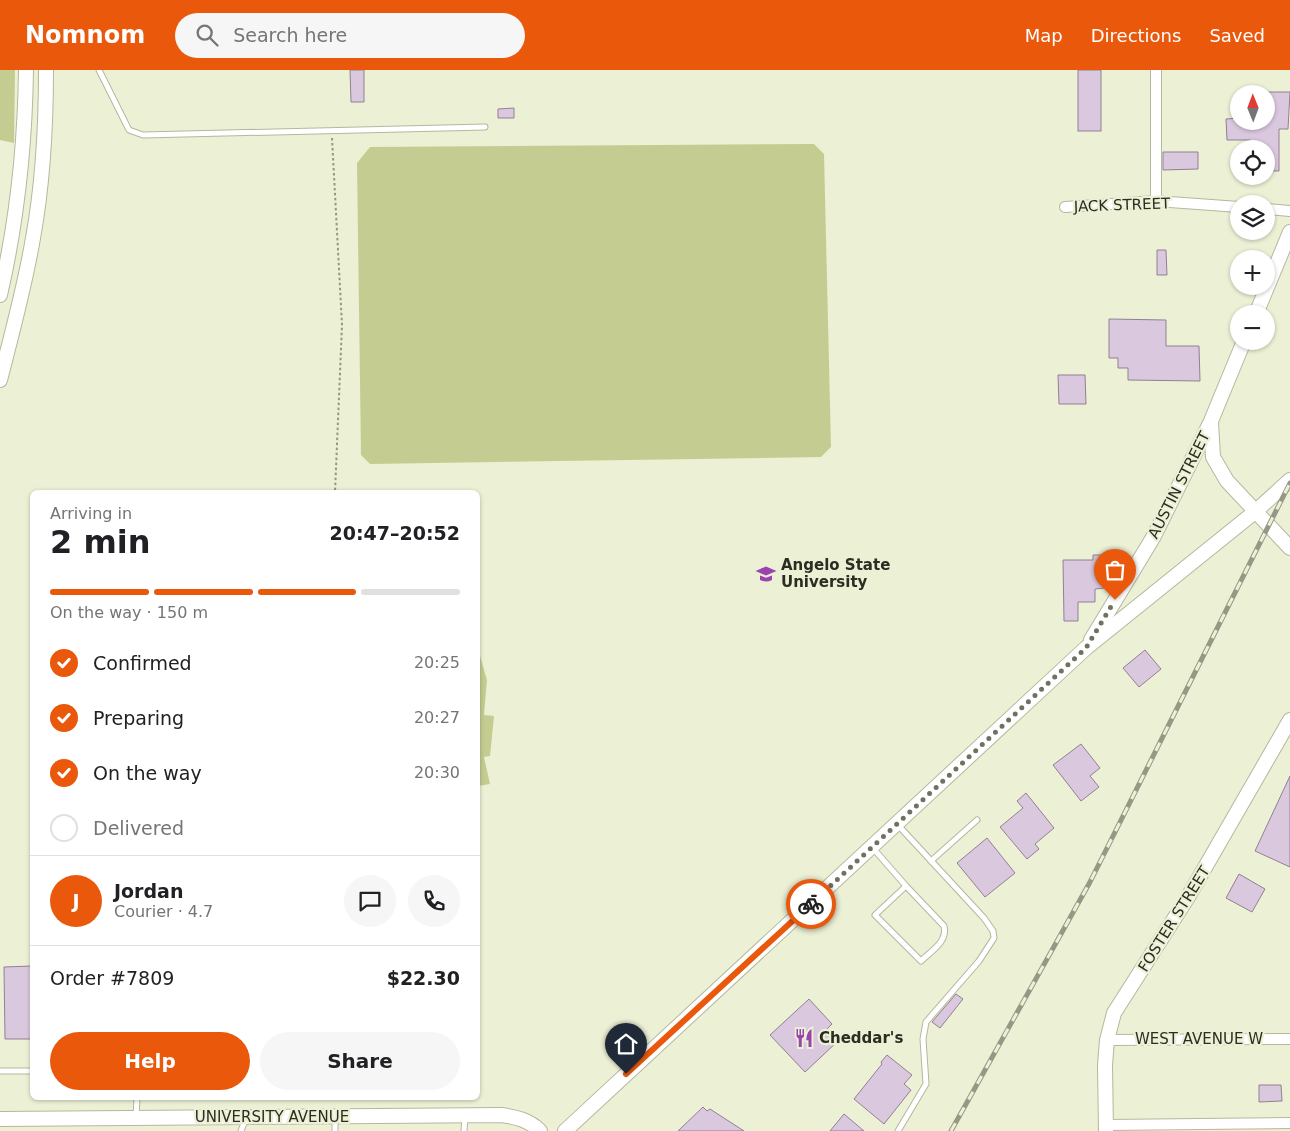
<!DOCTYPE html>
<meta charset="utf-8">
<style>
body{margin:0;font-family:"DejaVu Sans",sans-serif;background:#f6f6f6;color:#202124;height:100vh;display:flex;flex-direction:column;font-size:19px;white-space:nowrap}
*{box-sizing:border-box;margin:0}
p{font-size:16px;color:#757577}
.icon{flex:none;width:28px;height:28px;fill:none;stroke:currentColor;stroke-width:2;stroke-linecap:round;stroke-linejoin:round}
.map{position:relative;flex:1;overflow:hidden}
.panel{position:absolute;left:30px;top:420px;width:450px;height:610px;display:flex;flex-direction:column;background:#fff;border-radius:8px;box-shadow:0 1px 4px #0004}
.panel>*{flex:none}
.needle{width:32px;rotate:359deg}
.fabs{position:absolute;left:1230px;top:15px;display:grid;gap:10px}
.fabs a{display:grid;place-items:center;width:45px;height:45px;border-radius:50%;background:#fff;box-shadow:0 1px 4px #0004;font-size:25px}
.pin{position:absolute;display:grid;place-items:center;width:42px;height:42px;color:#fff;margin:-51px -21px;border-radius:50% 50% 50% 0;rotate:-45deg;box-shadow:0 0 5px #0007}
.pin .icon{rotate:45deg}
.courier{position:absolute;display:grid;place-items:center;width:50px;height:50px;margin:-25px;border:4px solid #ea580c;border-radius:50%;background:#fff;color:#222;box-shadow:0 1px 6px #0007}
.summary em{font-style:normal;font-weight:700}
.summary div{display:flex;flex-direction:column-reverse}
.summary{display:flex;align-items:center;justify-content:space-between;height:85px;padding:0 20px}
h1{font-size:32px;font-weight:700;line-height:38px}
.bar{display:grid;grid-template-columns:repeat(4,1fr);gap:8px 5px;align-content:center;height:60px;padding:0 20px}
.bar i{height:6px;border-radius:4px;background:#e0e0e0}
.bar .selected{background:#ea580c}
.bar p{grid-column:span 4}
.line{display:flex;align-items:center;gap:12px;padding:0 20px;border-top:1px solid #e0e0e0}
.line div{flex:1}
.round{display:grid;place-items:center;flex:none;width:52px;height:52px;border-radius:26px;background:#f6f6f6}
ol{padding:0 20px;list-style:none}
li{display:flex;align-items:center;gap:15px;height:55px}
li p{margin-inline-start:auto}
li .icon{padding:5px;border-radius:50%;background:#ea580c;color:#fff;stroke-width:4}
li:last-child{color:#757577}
li i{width:28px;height:28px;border:2px solid #e0e0e0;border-radius:50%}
.button{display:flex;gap:10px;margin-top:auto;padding:10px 20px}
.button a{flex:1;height:58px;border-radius:30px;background:#ea580c;color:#fff;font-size:20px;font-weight:700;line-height:58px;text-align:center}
.button a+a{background:#f6f6f6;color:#202124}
header{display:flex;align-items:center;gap:30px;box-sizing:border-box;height:70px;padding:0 25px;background:#ea580c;color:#fff}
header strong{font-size:24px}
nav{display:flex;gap:28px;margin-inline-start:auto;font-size:18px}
.search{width:350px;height:45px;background:#f6f6f6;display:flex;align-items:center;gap:12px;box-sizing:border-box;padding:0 18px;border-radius:28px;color:#757577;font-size:19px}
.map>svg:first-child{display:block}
.green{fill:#c5cc91}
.building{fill:#dac8de;stroke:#918094}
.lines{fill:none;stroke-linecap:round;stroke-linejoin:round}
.lane-casing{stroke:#b4b89e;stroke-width:7}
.street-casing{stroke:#b4b89e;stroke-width:12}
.secondary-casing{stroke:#b4b89e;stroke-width:16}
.path{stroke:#939783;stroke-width:2;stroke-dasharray:2.5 2.5;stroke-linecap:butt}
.lane{stroke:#fff;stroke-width:5}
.street{stroke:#fff;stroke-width:10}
.secondary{stroke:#fff;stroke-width:14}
.rail-casing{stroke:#959885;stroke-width:5}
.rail{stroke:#ecf0d5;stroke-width:3;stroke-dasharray:9;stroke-linecap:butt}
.done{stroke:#6f7161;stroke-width:5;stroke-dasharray:0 9}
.route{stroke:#ea580c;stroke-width:6}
.labels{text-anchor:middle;stroke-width:4.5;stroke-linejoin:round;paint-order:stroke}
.street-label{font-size:15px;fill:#2b2d23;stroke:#ecf0d5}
.poi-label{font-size:15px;font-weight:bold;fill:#2b2d23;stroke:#ecf0d5;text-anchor:start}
</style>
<header>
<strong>Nomnom</strong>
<div class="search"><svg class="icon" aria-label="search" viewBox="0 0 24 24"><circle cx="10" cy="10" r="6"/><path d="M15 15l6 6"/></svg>Search here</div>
<nav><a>Map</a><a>Directions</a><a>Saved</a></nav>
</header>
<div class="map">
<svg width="1290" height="1061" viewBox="0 0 1290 1061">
<rect width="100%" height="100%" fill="#ecf0d5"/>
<g class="green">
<path d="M0 0H15L14 73 0 70Z"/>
<path d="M814 74 824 84 831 377 821 387 370 394 361 385 357 93 370 77Z"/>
<path d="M478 579 487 610 484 645 494 646 490 686 484 687 490 714 478 716Z"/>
</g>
<g class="building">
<path d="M350 0H364V32H351Z"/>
<rect x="1078" y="0" width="23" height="61"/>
<path d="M1266 22H1290L1288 59H1279V101H1266V79H1251L1250 70H1227L1226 49 1239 48V51H1266Z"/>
<path d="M514 38V48H498V39Z"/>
<path d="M1163 82H1198V99L1163 100Z"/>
<path d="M1157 180H1166L1167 205H1157Z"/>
<path d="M1109 249 1166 250V276H1199L1200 311 1128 310V298H1118V288H1109Z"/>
<path d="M1058 305H1085L1086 334H1059Z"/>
<path d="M1093 485H1103L1104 518 1095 519V532H1078V551H1064L1063 490H1093Z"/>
<path d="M1145 580 1161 599 1139 617 1123 598Z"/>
<path d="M1081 674 1100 698 1090 706 1099 717 1081 731 1053 695Z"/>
<path d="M1290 706V797L1255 781Z"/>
<path d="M1026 723 1054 758 1035 774 1039 779 1027 789 1000 757 1023 738 1017 731Z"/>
<path d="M987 768 1015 803 985 827 957 793Z"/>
<path d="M1239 804 1265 819 1252 842 1226 828Z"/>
<path d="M32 896V965H31V969H5L4 897Z"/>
<path d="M956 924 963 929 940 958 932 952Z"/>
<path d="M809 929 832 954 827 959 838 971 805 1002 770 965Z"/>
<path d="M887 985 912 1005 904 1014 911 1020 884 1054 854 1029 882 994 881 992Z"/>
<path d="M1259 1015H1281L1282 1031 1259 1032Z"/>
<path d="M703 1037 707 1041 710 1039 744 1061H678Z"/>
<path d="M844 1044 864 1061H830Z"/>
</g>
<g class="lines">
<g class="lane-casing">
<g id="lane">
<path d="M99 0 129 60 143 65 485 57"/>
<path d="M897 754 984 848 993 861 994 868 979 891 926 952 923 969 926 1014 898 1061"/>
<path d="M872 777 906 816 875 845 921 891C931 881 948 872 944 856L906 816"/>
<path d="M931 791 977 750"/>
<path d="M0 1001H32"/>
<path d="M136 1047 137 1028"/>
<path d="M241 1061 246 1048"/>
<path d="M335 1061V1047"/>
<path d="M464 1061 465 1047"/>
</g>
</g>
<g class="street-casing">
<g id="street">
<path d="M1156 0V131"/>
<path d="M1065 137 1156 131 1239 137"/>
<path d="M1266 139 1290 141"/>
<path d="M1107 970 1290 969"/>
<path d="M1106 1055 1290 1053"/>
</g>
</g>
<g class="secondary-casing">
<g id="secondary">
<path d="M0 225C17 151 25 76 26 0"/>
<path d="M1256 244 1290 162"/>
<path d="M0 310C12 263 25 216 33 168 43 113 46 56 46 0"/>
<path d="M1211 352 1213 387 1227 411 1290 478"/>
<path d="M1091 570 1154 466 1211 351 1244 271"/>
<path d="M0 1049 501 1045C516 1047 529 1050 540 1061"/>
<path d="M565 1061 1086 578 1256 441 1290 410"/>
<path d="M1106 1061 1105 995 1107 970 1114 943 1188 827 1290 650"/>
</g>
</g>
<path class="path" d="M332 68 342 255 335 422"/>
<use href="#lane" class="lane"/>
<use href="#street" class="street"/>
<use href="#secondary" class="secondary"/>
<g class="rail-casing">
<path id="rail" d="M951 1061 1090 812 1290 413"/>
</g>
<use href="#rail" class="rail"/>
</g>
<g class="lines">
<path class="done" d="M811 834 1086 578 1115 530"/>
<path class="route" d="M626 1004 811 834"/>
</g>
<defs>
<g id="university-bare" transform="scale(1.5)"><path d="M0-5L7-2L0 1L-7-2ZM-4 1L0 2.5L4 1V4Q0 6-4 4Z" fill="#9b43ae" stroke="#ecf0d5" stroke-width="2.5" paint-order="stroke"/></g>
<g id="restaurant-bare" transform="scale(1.5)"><path d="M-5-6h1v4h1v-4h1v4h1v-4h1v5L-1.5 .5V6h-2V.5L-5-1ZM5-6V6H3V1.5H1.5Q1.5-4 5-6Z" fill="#9b43ae" stroke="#ecf0d5" stroke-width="2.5" paint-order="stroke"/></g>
</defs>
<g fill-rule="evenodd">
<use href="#university-bare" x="766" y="504"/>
<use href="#restaurant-bare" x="804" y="968"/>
</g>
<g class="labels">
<g class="street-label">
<text transform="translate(1122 135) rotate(-2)" y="5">JACK STREET</text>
<text transform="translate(1179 415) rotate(-63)" y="5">AUSTIN STREET</text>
<text transform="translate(1174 849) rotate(-58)" y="5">FOSTER STREET</text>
<text x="1199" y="974">WEST AVENUE W</text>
<text x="272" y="1052">UNIVERSITY AVENUE</text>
</g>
<g class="poi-label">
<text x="781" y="500">Angelo State<tspan x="781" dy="17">University</tspan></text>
<text x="819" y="973">Cheddar's</text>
</g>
</g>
</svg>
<div class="fabs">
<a><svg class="needle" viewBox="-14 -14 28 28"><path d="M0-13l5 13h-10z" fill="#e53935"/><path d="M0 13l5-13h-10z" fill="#757577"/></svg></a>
<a><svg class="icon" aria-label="locate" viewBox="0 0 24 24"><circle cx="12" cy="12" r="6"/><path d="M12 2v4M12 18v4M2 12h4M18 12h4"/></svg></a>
<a><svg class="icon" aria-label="layers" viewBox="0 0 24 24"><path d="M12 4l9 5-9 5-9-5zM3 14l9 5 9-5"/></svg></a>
<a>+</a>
<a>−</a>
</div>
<div class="pin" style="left:1115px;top:530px;background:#ea580c"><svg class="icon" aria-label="bag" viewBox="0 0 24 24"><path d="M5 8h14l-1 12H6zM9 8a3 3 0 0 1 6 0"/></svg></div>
<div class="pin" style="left:626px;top:1004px;background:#1f2937"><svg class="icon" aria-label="home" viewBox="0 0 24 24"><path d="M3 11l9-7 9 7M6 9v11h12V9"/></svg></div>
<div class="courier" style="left:811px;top:834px"><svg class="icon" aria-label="bike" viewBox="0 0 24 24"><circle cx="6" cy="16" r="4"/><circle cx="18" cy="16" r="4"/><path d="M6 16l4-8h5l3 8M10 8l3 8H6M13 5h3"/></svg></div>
<section class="panel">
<div class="summary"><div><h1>2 min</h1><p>Arriving in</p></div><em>20:47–20:52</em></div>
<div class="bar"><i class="selected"></i><i class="selected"></i><i class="selected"></i><i></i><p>On the way · 150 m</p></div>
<ol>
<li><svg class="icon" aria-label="check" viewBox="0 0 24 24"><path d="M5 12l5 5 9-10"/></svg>Confirmed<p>20:25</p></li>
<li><svg class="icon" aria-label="check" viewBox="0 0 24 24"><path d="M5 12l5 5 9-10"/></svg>Preparing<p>20:27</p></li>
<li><svg class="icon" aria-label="check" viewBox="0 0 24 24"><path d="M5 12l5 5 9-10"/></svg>On the way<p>20:30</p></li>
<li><i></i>Delivered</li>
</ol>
<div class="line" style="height:90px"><b class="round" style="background:#ea580c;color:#fff">J</b><div><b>Jordan</b><p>Courier · 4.7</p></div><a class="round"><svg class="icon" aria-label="chat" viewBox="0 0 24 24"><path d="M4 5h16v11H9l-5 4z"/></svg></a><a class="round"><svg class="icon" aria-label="phone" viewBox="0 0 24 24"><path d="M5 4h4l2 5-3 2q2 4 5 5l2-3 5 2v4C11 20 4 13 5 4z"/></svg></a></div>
<div class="line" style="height:65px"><div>Order #7809</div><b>$22.30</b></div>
<div class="button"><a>Help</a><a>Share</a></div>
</section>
</div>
